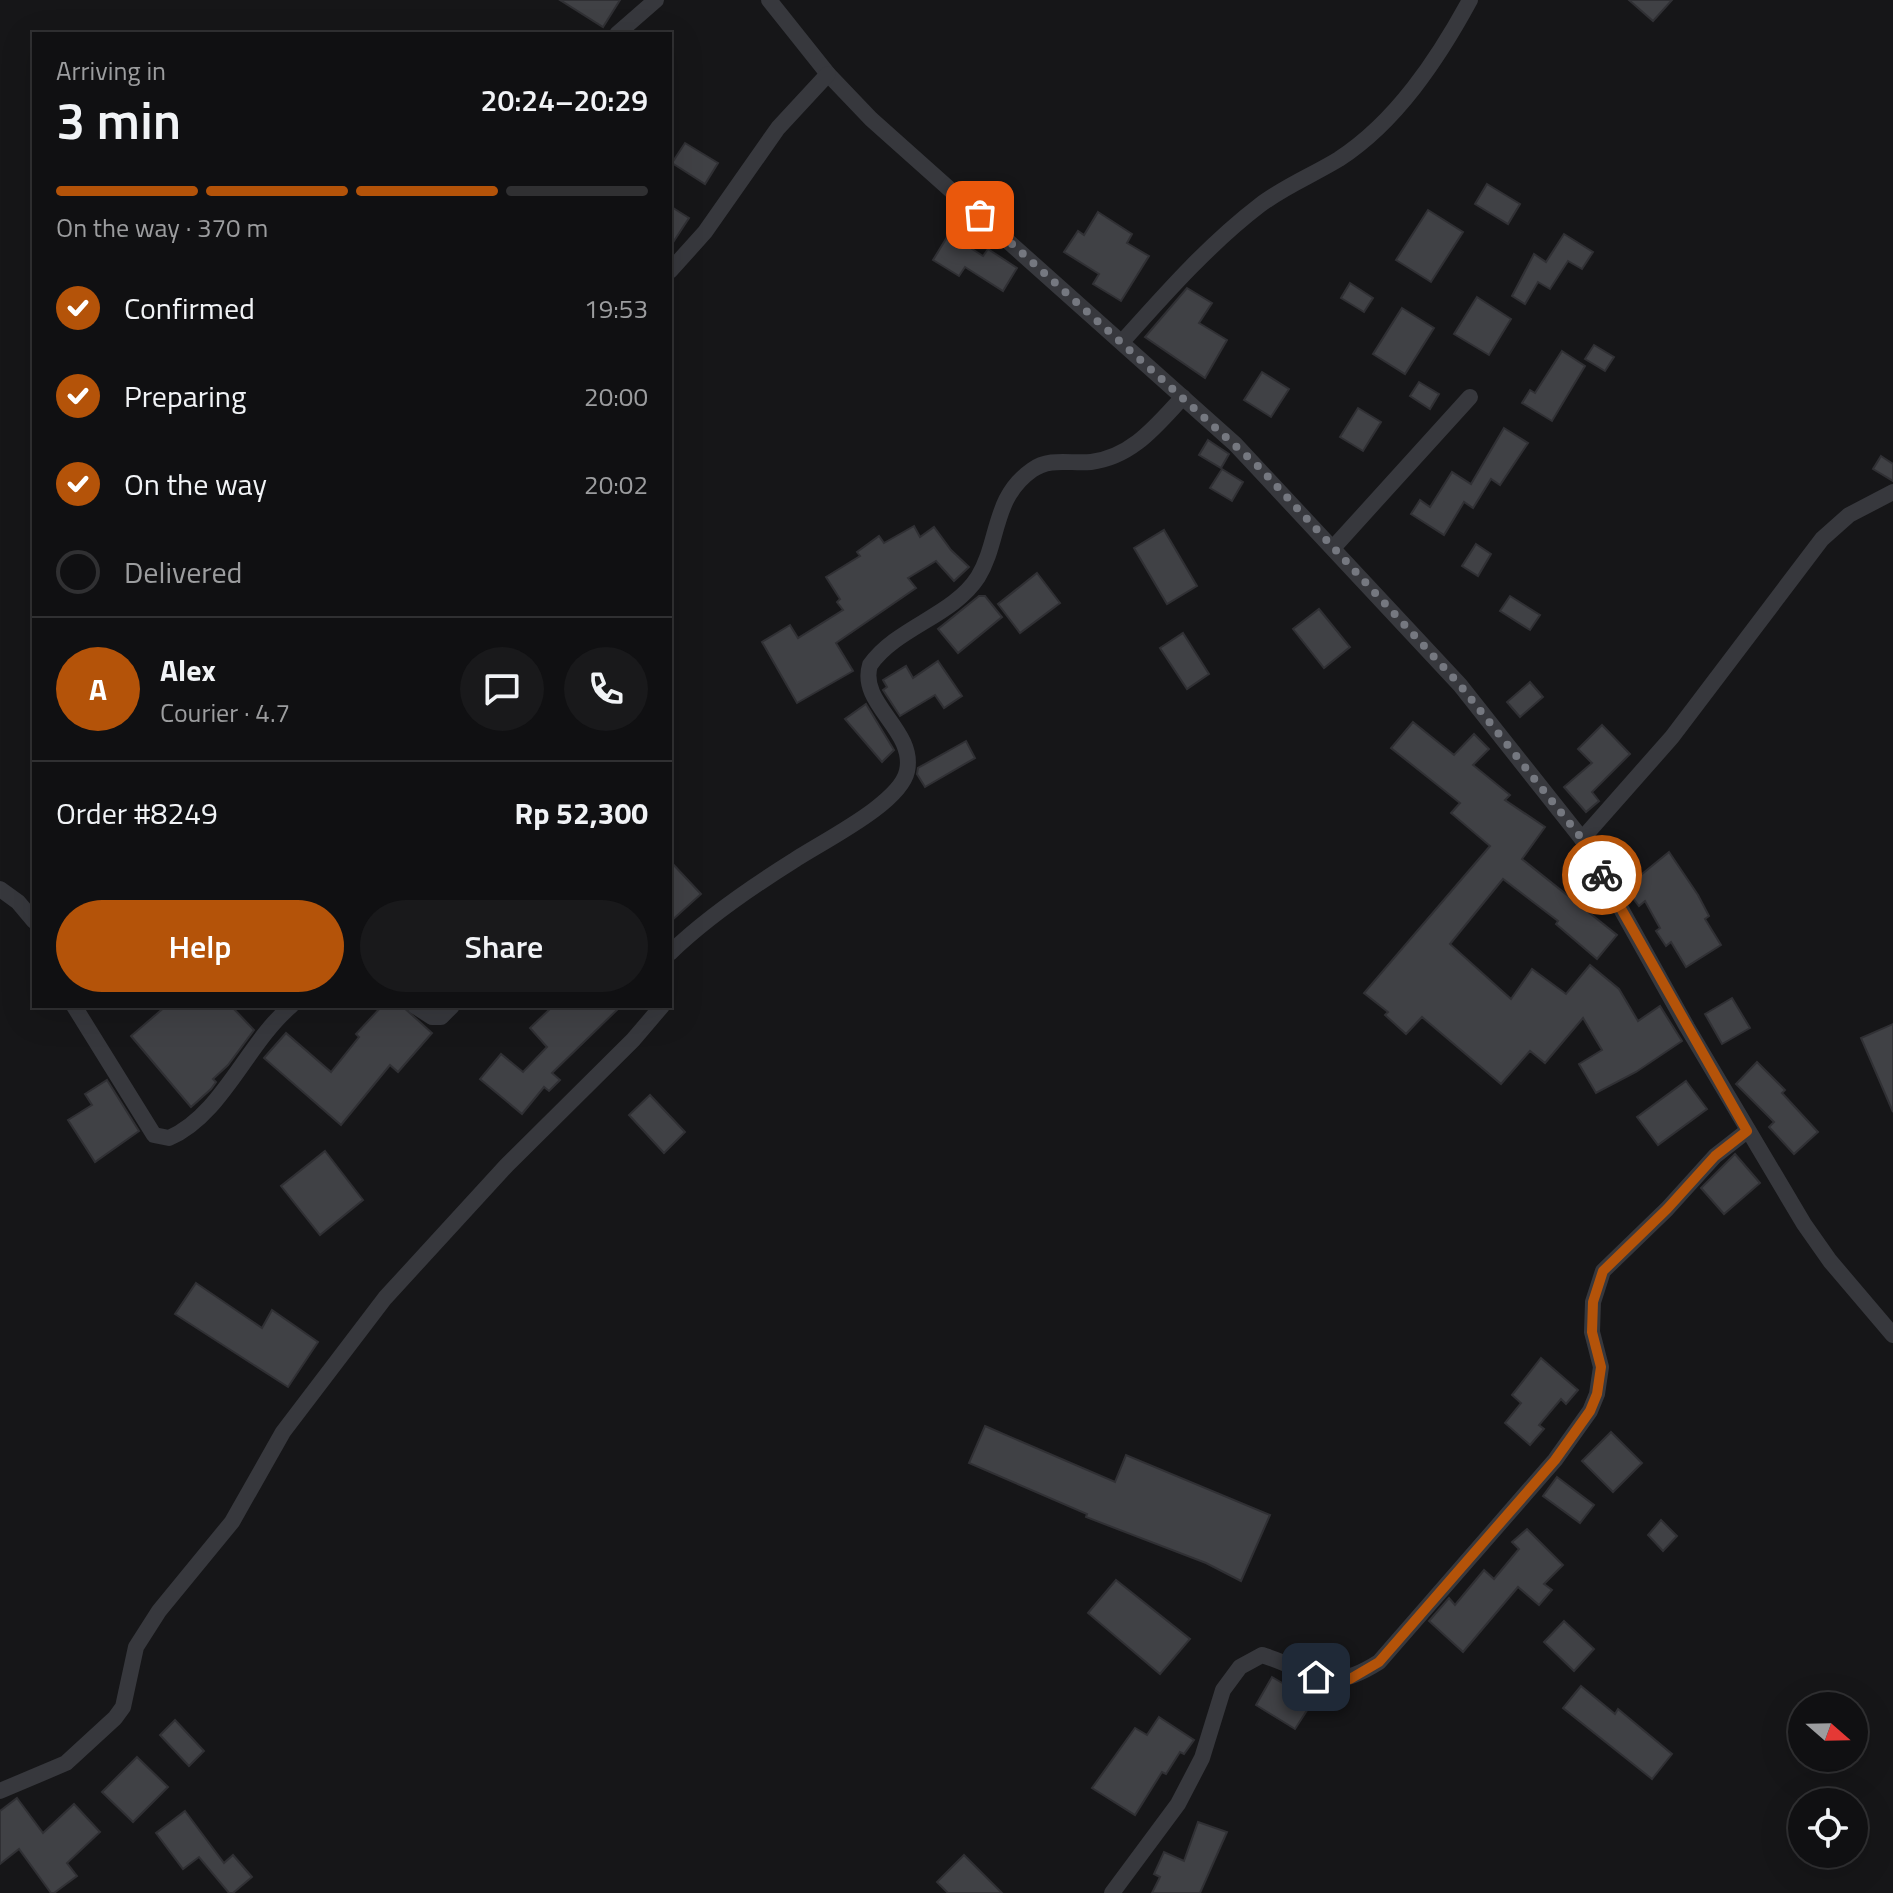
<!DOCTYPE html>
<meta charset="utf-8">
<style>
body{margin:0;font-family:"Titillium Web",sans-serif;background:#19191b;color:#f1f3f6;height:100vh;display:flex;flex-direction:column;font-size:30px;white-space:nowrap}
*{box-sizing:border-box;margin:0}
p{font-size:26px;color:#9c9d9f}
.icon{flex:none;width:44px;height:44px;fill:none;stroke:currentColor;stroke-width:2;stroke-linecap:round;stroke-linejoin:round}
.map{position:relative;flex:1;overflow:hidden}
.drawer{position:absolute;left:32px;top:32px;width:640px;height:976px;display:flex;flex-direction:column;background:#101012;border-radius:0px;box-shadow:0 8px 32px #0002,0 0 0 2px #303032}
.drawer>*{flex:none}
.needle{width:52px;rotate:110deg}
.controls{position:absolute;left:1788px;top:1692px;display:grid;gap:16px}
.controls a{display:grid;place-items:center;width:80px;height:80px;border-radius:50%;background:#101012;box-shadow:0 8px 32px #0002,0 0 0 2px #303032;font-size:40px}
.pin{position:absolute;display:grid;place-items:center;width:68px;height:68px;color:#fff;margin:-34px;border-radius:16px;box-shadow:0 4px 12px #0006}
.courier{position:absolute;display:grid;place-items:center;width:80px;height:80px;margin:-40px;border:6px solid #b45309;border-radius:50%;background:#fff;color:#222;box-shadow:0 2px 10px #0007}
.head em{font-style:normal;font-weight:600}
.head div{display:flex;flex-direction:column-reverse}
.head{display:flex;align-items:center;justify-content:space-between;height:136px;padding:0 24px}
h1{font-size:52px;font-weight:600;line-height:60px}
.bar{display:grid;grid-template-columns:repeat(4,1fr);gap:12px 8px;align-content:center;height:96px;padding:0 24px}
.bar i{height:10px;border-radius:6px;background:#303032}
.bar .current{background:#b45309}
.bar p{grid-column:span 4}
.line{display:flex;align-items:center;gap:20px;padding:0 24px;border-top:2px solid #303032}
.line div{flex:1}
.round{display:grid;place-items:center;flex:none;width:84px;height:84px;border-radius:42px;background:#19191b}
ol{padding:0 24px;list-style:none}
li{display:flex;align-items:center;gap:24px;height:88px}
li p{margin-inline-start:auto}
li .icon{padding:8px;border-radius:50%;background:#b45309;color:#fff;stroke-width:4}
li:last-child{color:#9c9d9f}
li i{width:44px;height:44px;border:4px solid #303032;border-radius:50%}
.action{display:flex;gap:16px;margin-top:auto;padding:16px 24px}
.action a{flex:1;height:92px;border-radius:48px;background:#b45309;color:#fff;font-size:32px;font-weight:600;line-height:92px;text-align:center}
.action a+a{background:#19191b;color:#f1f3f6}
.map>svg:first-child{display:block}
.building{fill:#404145;stroke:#303034;stroke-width:2}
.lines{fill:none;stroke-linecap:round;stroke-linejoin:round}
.street{stroke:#37383d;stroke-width:16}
.done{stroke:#757880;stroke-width:8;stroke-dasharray:0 14.4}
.route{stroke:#b45309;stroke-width:10}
</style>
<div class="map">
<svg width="1893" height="1893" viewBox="0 0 1893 1893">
<rect width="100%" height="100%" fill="#161618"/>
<g class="building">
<path d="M560 0H620L603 27Z"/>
<path d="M1629 0H1672L1653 21Z"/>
<path d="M685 143 718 163 705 184 672 163Z"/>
<path d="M1487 184 1520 204 1508 224 1475 204Z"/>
<path d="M670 206 689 218 670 247Z"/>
<path d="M1428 210 1463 232 1431 282 1396 260Z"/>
<path d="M1098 212 1132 234 1127 243 1149 256 1121 301 1093 284 1099 274 1064 252 1078 231 1084 235Z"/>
<path d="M949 234 983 256 988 249 1017 268 1003 291 965 267 959 276 933 260Z"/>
<path d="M1564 234 1593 252 1582 269 1568 261 1550 289 1538 282 1525 304 1512 296 1534 254 1546 262Z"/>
<path d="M1350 283 1373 298 1364 312 1341 298Z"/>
<path d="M1187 288 1212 303 1199 323 1227 340 1205 378 1145 337Z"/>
<path d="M1477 297 1511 319 1489 355 1454 334Z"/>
<path d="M1402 308 1434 328 1405 374 1373 354Z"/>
<path d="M1594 345 1614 357 1605 371 1585 359Z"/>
<path d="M1562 351 1585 366 1552 421 1522 403 1530 390 1535 393Z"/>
<path d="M1262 372 1289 389 1271 417 1244 400Z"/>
<path d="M1419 382 1439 394 1430 409 1410 396Z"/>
<path d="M1358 408 1381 422 1363 451 1340 437Z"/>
<path d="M1504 428 1528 443 1500 485 1491 479 1473 508 1464 502 1444 535 1411 514 1420 500 1430 507 1452 472 1471 484Z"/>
<path d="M1208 440 1229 454 1221 468 1199 455Z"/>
<path d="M1881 456 1893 464V481L1873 469Z"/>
<path d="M1222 469 1243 482 1232 501 1210 488Z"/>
<path d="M914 526 920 537 934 527 951 550 969 567 954 581 936 561 908 578 916 588 836 643 853 671 797 703 762 642 790 625 798 638 843 610 837 602 840 599 826 577 860 556 857 552 879 536 884 543Z"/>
<path d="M1164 530 1197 586 1167 604 1134 548Z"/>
<path d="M1476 544 1491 554 1478 576 1462 566Z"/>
<path d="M1037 573 1060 603 1020 633 998 604Z"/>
<path d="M979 596H985L1002 617 958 653 938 629Z"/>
<path d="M1510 596 1540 615 1530 630 1500 611Z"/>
<path d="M1319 609 1350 647 1324 668 1293 629Z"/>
<path d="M1183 633 1209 674 1187 689 1160 648Z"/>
<path d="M938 661 962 696 944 708 935 695 900 716 883 690 887 687 883 680 906 666 913 678Z"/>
<path d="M1530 682 1543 697 1520 717 1507 702Z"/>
<path d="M866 704 894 750 882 762 845 719Z"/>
<path d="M1413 722 1454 755 1474 734 1489 749 1473 765 1510 795 1505 800 1545 827 1522 859 1617 935 1597 959 1556 924 1558 921 1503 879 1450 944 1511 999 1532 969 1566 994 1590 965 1619 989 1638 1021 1660 1006 1682 1041 1636 1072 1596 1093 1579 1064 1602 1050 1583 1018 1545 1063 1530 1051 1501 1084 1422 1017 1406 1034 1385 1015 1388 1012 1364 993 1490 846 1451 813 1460 803 1391 748Z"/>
<path d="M1602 725 1630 754 1592 792 1599 801 1586 812 1564 787 1592 763 1578 749Z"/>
<path d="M966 741 975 758 925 787 917 774 918 768Z"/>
<path d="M1669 852 1698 895 1709 916 1705 919 1721 945 1686 967 1671 942 1666 946 1656 931 1660 928 1645 901 1639 906 1625 888Z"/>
<path d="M670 861 701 894 670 922Z"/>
<path d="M1732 998 1750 1028 1722 1044 1705 1014Z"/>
<path d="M166 1006H231L254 1030 228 1065 213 1079 216 1082 211 1089 191 1107 131 1036Z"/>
<path d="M382 1006H402L432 1033 398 1072 390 1065 341 1125 264 1058 286 1033 331 1072 359 1037 356 1034Z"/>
<path d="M553 1006H621L552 1073 560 1080 549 1091 544 1087 522 1114 480 1079 501 1054 523 1072 547 1047 530 1028Z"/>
<path d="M1893 1024V1112L1861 1038Z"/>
<path d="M1757 1062 1785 1090 1782 1093 1818 1132 1794 1154 1769 1127 1774 1122 1736 1084Z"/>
<path d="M107 1080 139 1131 95 1162 68 1120 92 1105 85 1094Z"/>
<path d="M1686 1081 1707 1109 1658 1145 1637 1117Z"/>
<path d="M650 1095 685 1132 664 1153 629 1115Z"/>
<path d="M325 1151 363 1200 320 1235 281 1186Z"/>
<path d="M1735 1154 1760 1183 1724 1214 1701 1188Z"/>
<path d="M196 1283 262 1328 272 1310 318 1342 288 1387 175 1314Z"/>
<path d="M1541 1358 1578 1390 1566 1404 1561 1399 1539 1425 1544 1429 1530 1445 1505 1423 1521 1403 1512 1395Z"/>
<path d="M985 1426 1115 1482 1126 1455 1270 1515 1241 1581 1206 1563 1086 1517 1087 1514 969 1463Z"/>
<path d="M1611 1432 1642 1463 1613 1492 1582 1461Z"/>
<path d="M1557 1477 1594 1505 1580 1523 1543 1496Z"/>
<path d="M1661 1520 1677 1536 1663 1551 1648 1535Z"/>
<path d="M1527 1529 1563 1565 1544 1584 1552 1590 1539 1605 1518 1587 1463 1652 1429 1621 1449 1598 1455 1605 1484 1570 1494 1579 1519 1549 1512 1542Z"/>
<path d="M1116 1580 1190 1639 1160 1674 1088 1613Z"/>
<path d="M1564 1621 1594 1649 1574 1671 1544 1642Z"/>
<path d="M1272 1677 1313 1701 1295 1729 1256 1705Z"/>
<path d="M1581 1686 1615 1714 1618 1709 1672 1754 1652 1779 1563 1708Z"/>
<path d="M1159 1717 1194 1740 1184 1754 1180 1752 1166 1774 1162 1772 1135 1815 1092 1788 1135 1728 1147 1735Z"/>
<path d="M175 1720 204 1751 189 1766 160 1735Z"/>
<path d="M137 1757 168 1787 133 1822 102 1792Z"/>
<path d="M17 1798 43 1833 74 1804 100 1832 67 1863 77 1876 54 1893H51L19 1849 0 1864V1811Z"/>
<path d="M185 1811 224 1863 233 1855 252 1877 233 1893H229L199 1857 183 1869 156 1833Z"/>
<path d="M1198 1822 1227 1832 1200 1893H1152L1160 1877 1154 1874 1164 1852 1184 1861Z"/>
<path d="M964 1855 1002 1893H948L937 1882Z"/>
</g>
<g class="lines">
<g class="street">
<path d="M769 0 828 74 871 119 1235 444 1460 685 1582 839 1687 1027 1804 1224 1830 1261 1893 1335"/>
<path d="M617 34 656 0"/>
<path d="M670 271 705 232 778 128 828 74"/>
<path d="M1122 342C1165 294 1209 244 1260 205 1285 186 1313 175 1339 159 1396 122 1438 59 1470 0"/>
<path d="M1333 548 1470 397"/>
<path d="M1582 839 1672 737 1822 539 1849 515 1893 492"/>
<path d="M0 889 18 902 34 921"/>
<path d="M670 953C706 918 750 888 793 861 821 842 900 804 907 771 916 730 858 704 870 665 897 627 953 616 978 577 1000 541 992 498 1032 470 1050 457 1071 464 1091 462 1132 457 1156 426 1183 397"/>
<path d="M74 1006 154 1135 169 1138C222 1115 247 1043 291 1006"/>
<path d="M415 1006 432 1017H441L452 1006"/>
<path d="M0 1791 66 1763 115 1718 123 1707 136 1647 159 1611 232 1522 283 1432 385 1298 507 1165 633 1040 662 1006"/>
<path d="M1112 1893 1178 1804 1202 1758 1223 1690 1240 1667 1262 1655C1315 1671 1324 1697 1379 1662L1555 1460 1590 1411 1597 1394 1601 1367 1592 1332 1593 1302 1603 1271 1667 1209 1715 1156 1747 1131"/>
</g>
</g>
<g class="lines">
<path class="done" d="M980 215 1260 468 1460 685 1582 839 1602 875"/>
<path class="route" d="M1316 1677 1339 1682 1350 1679 1379 1662 1555 1460 1590 1411 1597 1394 1601 1367 1592 1332 1593 1302 1603 1271 1667 1209 1715 1156 1747 1131 1602 875"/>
</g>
</svg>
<div class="controls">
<a><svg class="needle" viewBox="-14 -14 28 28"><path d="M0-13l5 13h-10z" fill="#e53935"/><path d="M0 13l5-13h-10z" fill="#9c9d9f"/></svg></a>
<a><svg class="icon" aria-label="locate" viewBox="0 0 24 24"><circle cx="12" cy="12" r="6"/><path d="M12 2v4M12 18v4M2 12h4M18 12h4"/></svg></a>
</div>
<div class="pin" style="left:980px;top:215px;background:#ea580c"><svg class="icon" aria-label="bag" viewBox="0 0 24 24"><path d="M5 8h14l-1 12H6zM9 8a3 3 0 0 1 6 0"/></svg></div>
<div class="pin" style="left:1316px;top:1677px;background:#1f2937"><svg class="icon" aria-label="home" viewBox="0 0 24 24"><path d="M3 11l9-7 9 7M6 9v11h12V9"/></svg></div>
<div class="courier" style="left:1602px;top:875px"><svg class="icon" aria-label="bike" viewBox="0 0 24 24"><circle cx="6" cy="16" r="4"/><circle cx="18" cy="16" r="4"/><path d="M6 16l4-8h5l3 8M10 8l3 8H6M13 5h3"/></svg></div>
<section class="drawer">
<div class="head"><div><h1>3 min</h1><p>Arriving in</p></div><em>20:24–20:29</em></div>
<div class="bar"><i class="current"></i><i class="current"></i><i class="current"></i><i></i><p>On the way · 370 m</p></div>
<ol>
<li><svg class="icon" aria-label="check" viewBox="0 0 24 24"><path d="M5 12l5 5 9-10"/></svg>Confirmed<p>19:53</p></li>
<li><svg class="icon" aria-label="check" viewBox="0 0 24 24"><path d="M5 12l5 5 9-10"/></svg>Preparing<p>20:00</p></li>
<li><svg class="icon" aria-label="check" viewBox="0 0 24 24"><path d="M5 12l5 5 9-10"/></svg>On the way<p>20:02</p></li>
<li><i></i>Delivered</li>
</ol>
<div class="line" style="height:144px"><b class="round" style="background:#b45309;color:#fff">A</b><div><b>Alex</b><p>Courier · 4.7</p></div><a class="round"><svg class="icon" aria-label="chat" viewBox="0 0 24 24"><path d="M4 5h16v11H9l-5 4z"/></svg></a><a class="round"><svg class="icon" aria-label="phone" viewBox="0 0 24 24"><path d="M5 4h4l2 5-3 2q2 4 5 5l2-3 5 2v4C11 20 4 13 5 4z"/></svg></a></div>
<div class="line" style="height:104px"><div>Order #8249</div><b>Rp 52,300</b></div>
<div class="action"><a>Help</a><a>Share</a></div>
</section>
</div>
